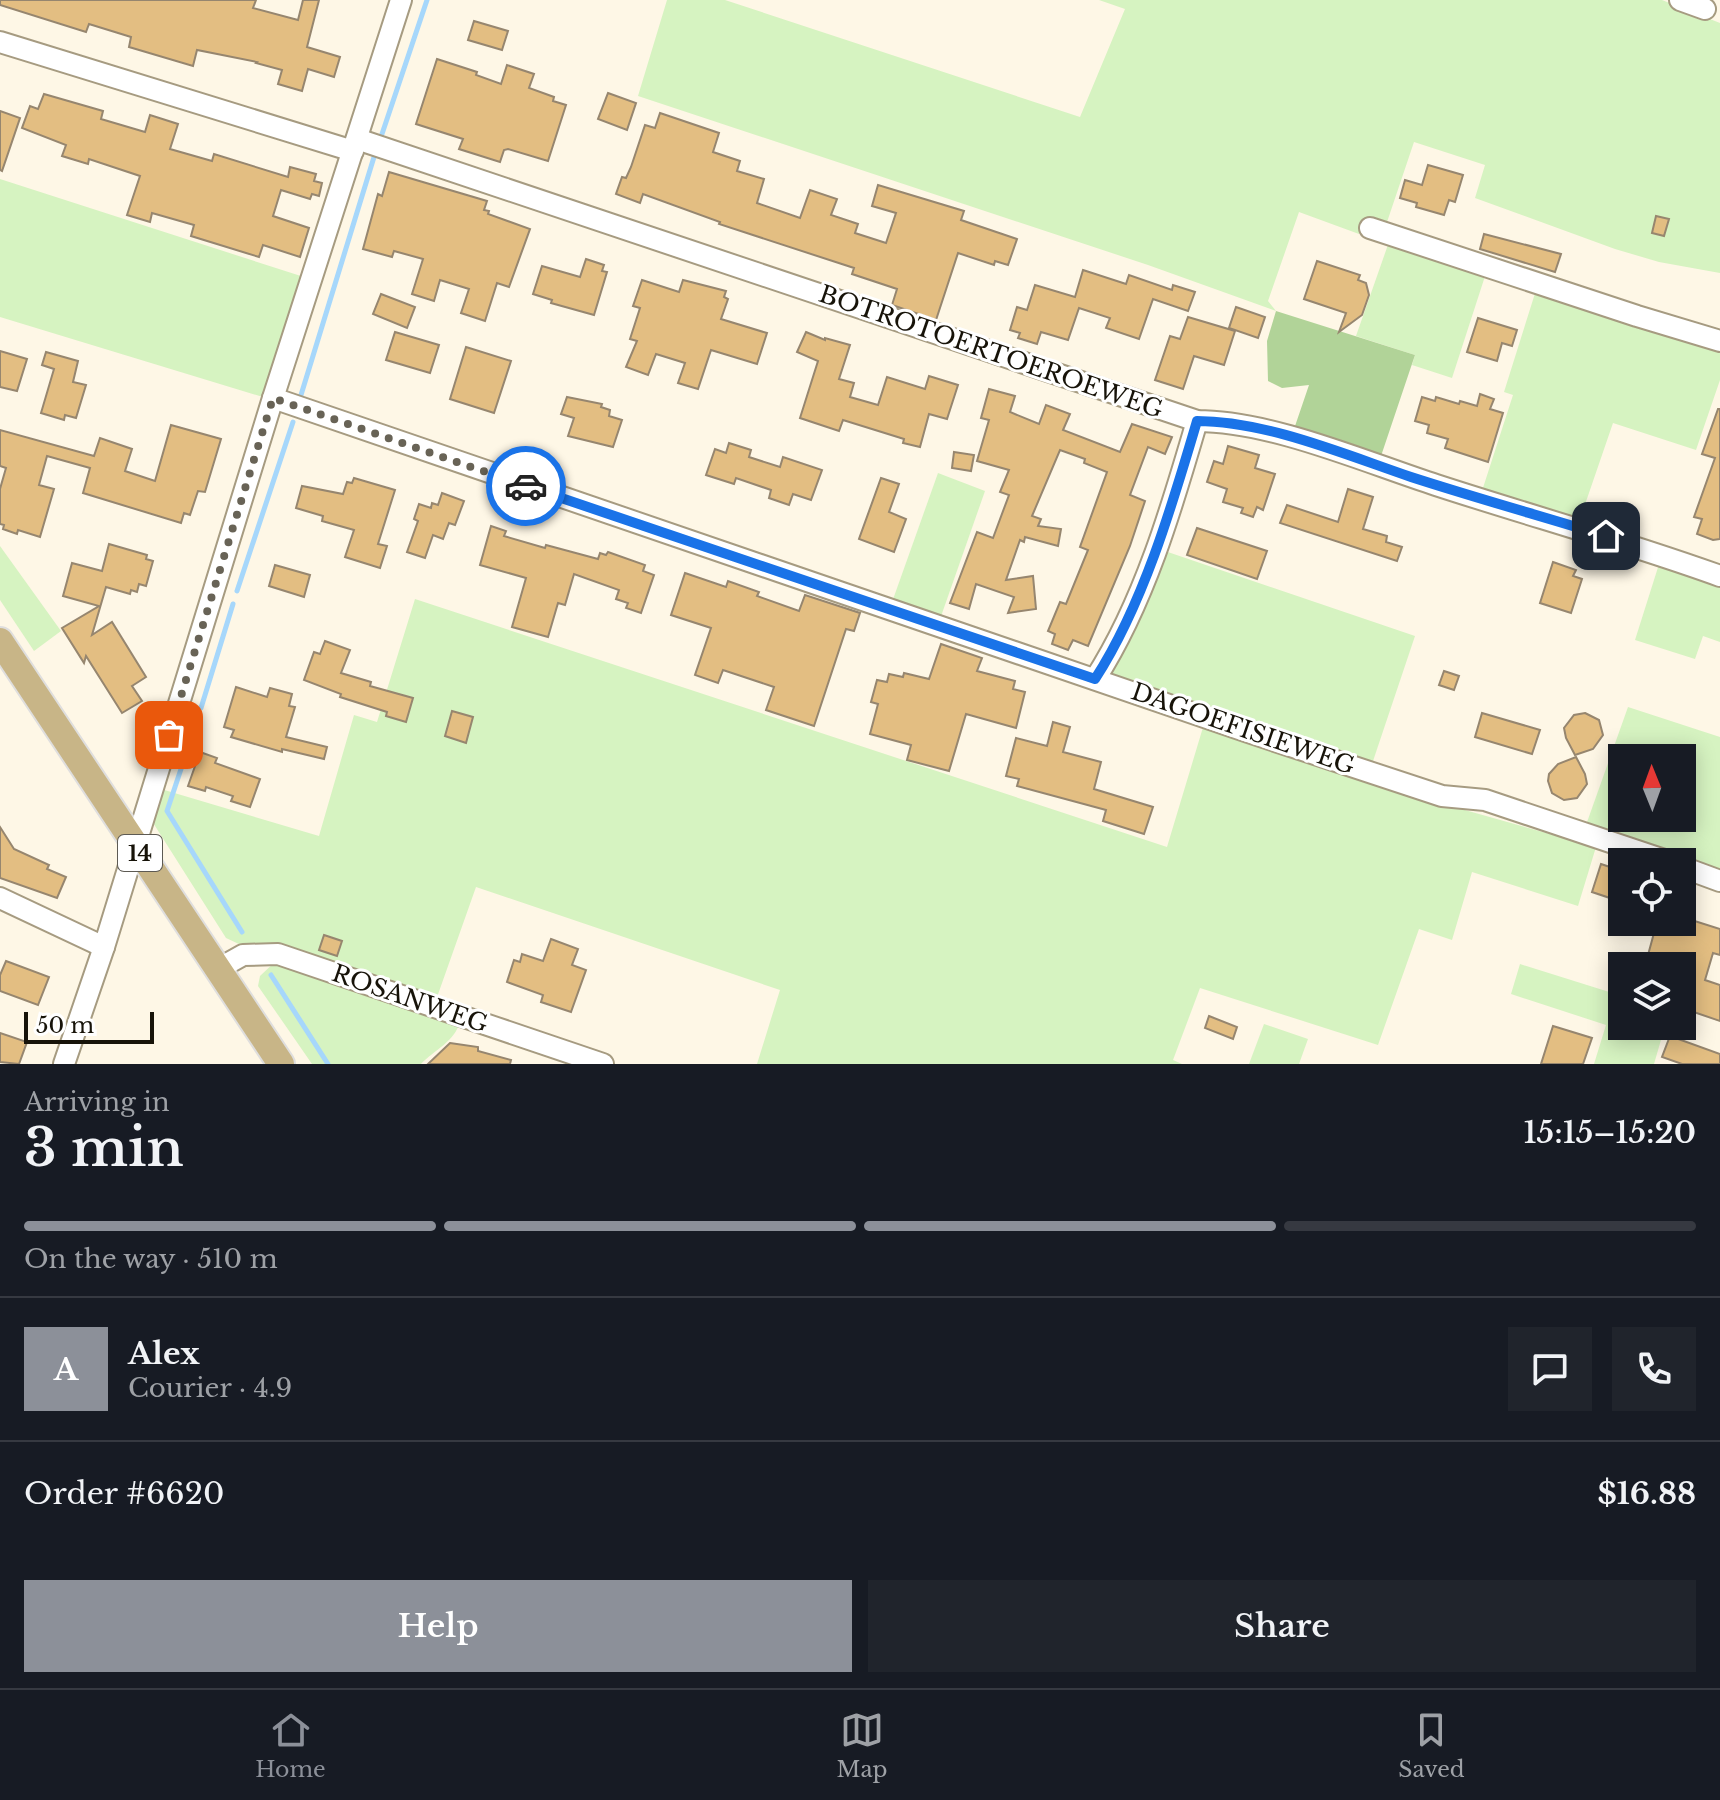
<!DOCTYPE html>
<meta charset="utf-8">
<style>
body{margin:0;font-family:"Libre Baskerville",serif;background:#20242c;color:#f1f3f6;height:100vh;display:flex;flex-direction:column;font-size:30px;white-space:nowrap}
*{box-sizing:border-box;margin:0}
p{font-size:26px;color:#9ea1a6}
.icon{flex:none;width:44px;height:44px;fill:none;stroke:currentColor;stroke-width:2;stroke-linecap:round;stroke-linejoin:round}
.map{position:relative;height:1064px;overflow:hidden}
.panel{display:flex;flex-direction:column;background:#171b24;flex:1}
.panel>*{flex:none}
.needle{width:52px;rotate:359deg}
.controls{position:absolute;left:1608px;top:744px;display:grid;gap:16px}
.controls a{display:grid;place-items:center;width:88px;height:88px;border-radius:0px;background:#171b24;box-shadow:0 4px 20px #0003;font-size:40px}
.scale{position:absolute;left:24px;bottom:20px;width:130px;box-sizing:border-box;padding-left:8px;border:4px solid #171309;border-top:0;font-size:22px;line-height:28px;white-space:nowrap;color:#171309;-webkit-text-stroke:6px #fff;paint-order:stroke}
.pin{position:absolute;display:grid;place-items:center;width:68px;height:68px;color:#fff;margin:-34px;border-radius:16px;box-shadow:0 4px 12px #0006}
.courier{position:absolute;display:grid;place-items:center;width:80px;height:80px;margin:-40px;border:6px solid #1a73e8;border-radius:50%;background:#fff;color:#222;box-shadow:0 2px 10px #0007}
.head em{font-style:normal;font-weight:600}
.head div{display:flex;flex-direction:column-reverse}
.head{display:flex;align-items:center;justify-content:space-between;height:136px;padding:0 24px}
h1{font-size:52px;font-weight:600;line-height:60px}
.bar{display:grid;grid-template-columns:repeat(4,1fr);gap:12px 8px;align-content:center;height:96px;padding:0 24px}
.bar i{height:10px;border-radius:6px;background:#363941}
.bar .current{background:#8c9099}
.bar p{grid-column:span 4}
.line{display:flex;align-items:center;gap:20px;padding:0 24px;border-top:2px solid #363941}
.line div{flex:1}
.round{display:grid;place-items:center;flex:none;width:84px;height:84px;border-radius:0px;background:#20242c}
.button{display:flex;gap:16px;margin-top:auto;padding:16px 24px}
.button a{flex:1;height:92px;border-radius:0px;background:#8c9099;color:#fff;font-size:32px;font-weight:600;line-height:92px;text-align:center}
.button a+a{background:#20242c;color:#f1f3f6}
.dock{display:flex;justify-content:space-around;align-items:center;height:112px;border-top:2px solid #363941;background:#171b24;font-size:22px;color:#9ea1a6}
.dock a{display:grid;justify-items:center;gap:4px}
.dock .current{color:#8c9099}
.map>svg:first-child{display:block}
.green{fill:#d6f3c1;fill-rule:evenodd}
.forest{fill:#b1d398}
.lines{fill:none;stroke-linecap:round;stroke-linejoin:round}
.stream{stroke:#a6d7fb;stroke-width:5}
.building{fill:#e3be82;stroke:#96866f;stroke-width:2}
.minor-casing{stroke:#a69b81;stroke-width:24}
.major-casing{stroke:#dfdedd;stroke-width:30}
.minor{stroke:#fff;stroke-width:20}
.major{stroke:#c8b587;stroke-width:26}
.done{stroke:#686356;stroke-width:8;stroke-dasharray:0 14.4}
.route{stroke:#1a73e8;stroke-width:10}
.labels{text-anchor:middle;stroke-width:6;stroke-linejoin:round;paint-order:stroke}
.shield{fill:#fff;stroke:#5d5a53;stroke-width:2}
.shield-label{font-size:22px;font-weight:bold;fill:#171309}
.street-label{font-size:24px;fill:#171309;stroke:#fff}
</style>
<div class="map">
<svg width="1720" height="1064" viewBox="0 0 1720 1064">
<rect width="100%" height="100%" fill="#fef7e6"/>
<g class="green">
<path d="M667 0H725L1080 117 1125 9 1099 0H1662L1720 23V273L1659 262 1615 249 1475 198 1485 165 1414 142 1385 228 1363 222 1359 234 1299 212 1268 301 1276 311 1148 265 638 96Z"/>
<path d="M0 179 304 277 266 398 0 317Z"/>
<path d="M1390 239 1487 270 1452 378 1412 365 1415 355 1356 336Z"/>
<path d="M1537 287 1720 345V380L1696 450 1613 423 1579 522 1481 494 1513 395 1504 392Z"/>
<path d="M938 473 985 491 939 622 891 605Z"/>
<path d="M0 546 61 631 34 651 0 600Z"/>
<path d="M1159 549 1415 636 1371 767 1108 674Z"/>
<path d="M1660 561 1720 582V642L1703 636 1695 659 1635 640Z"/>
<path d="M415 599 1167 847 1204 724 1440 803 1596 847 1578 906 1472 872 1452 940 1419 929 1378 1045 1200 988 1173 1060 1182 1064H757L780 990 476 887 436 1000 266 944 241 945 226 938 150 818 161 789 319 836 354 715 377 722Z"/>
<path d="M1628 707 1720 737V871L1586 825ZM1622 758H1682V818H1622Z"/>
<path d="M277 960 459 1022C457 1040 433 1051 421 1064H312L258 986 260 976Z"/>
<path d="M1520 964 1622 996V1026H1665L1654 1064H1594L1606 1025 1511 994Z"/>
<path d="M1264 1024 1308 1039 1299 1064H1249Z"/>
</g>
<path class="forest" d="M1276 311 1415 355 1380 459 1293 432 1309 385 1282 388 1268 381 1267 341Z"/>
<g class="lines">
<g class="stream">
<path d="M382 134 427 0"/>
<path d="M301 395 374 157"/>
<path d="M237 591 293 422"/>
<path d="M201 708 233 604"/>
<path d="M197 721 167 811 242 932"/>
<path d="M271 975 328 1064"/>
</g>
</g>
<g class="building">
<path d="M0 0H256L253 8 298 20 303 0H319L307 47 340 57 334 77 308 69 302 91 278 84 282 70 256 63 257 62 197 50 193 66 129 47 131 37 89 24 86 32 0 5Z"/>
<path d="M474 21 508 31 502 50 468 40Z"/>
<path d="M437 59 477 72 476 75 501 84 507 65 534 74 529 88 554 97 553 101 566 105 548 161 508 149 504 150 500 162 459 149 463 139 416 124Z"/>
<path d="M608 93 636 103 627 130 598 119Z"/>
<path d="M44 94 103 111 101 119 145 132 150 115 178 124 170 149 212 161 214 154 288 177 290 167 316 174 314 181 322 183 319 196 312 194 310 199 281 190 273 216 309 228 300 257 263 245 259 257 191 236 194 225 152 213 150 222 127 215 140 176 89 159 88 164 62 156 66 145 22 128 30 106 38 109Z"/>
<path d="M0 111 20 118 2 171 0 170Z"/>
<path d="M660 113 719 133 713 152 740 161 737 171 764 179 757 203 800 218 810 190 837 199 831 215 858 224 855 233 886 243 896 213 872 206 878 185 964 211 961 220 1017 239 1008 265 995 261 994 265 958 253 936 320 892 305 897 289 852 274 854 268 719 224 720 222 643 194 640 203 616 194 622 177 626 178 631 167 645 125 655 128Z"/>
<path d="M1428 165 1463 175 1455 202 1449 200 1444 215 1416 207 1417 203 1400 198 1405 180 1422 185Z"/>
<path d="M389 172 487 201 484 210 489 211 488 214 530 229 509 287 497 283 485 321 461 313 469 289 440 280 434 301 412 294 423 259 394 251 392 257 363 249 378 194 382 196Z"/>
<path d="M1656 216 1669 219 1664 236 1652 233Z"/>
<path d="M1484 234 1561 254 1555 272 1480 249Z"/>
<path d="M586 259 604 265 602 271 607 272 594 315 551 303 552 300 533 294 542 266 580 277Z"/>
<path d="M1317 261 1360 275 1358 280 1366 283 1369 295 1362 315 1339 332 1346 313 1304 299Z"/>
<path d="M1083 270 1126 284 1129 275 1172 290 1173 285 1195 292 1188 311 1153 299 1139 339 1106 328 1110 318 1079 308 1068 340 1041 332 1037 344 1018 338 1020 333 1010 330 1017 307 1027 310 1035 285 1075 297Z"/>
<path d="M642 280 679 292 683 280 726 291 724 297 728 299 721 319 767 333 757 364 711 350 698 389 678 383 685 363 656 354 648 375 626 367 637 341 630 339 640 308 633 306Z"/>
<path d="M381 294 415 307 407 328 373 314Z"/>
<path d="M1236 307 1265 317 1258 338 1229 328Z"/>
<path d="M1188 317 1235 331 1224 365 1194 356 1183 389 1155 380 1170 336 1180 339Z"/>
<path d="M1478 318 1517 330 1512 346 1502 343 1497 361 1467 352Z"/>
<path d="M395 332 439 345 430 373 386 360Z"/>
<path d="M806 332 825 340V338L850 345 839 379 854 383 850 397 878 405 887 377 925 389 929 376 958 385 947 419 929 414 920 447 903 443 904 439 843 420 839 431 800 418 818 361 797 352Z"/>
<path d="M466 347 511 361 494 413 450 399Z"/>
<path d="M0 351 27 359 17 391 0 387Z"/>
<path d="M46 352 78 361 73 382 86 385 76 418 65 415 64 420 41 413 54 369 42 365Z"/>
<path d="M989 389 1015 396 1010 412 1039 424 1046 405 1070 414 1063 430 1120 452 1132 424 1172 437 1165 454 1148 447 1130 495 1145 501 1130 546 1088 646 1073 640 1068 650 1052 644 1055 634 1048 631 1060 602 1066 604 1088 550 1080 547 1107 472 1084 463 1085 459 1060 450 1032 516 1041 519 1038 526 1061 529 1058 546 1025 537 1024 542 1020 540 1006 580 1033 576 1036 609 1008 613 1014 597 976 584 969 609 950 603 977 532 993 538 1009 495 1000 492 1009 470 977 461 989 420 981 418Z"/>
<path d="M1480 394 1494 399 1490 409 1503 413 1488 462 1445 448 1448 439 1427 433 1429 425 1415 421 1422 397 1435 401 1436 397 1459 404 1460 401 1477 406Z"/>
<path d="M567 397 602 404 601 407 610 410 609 416 622 420 613 447 568 436 574 418 561 414Z"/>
<path d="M1718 409H1720V539L1713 540 1697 534 1702 519 1694 517 1715 458 1702 454Z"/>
<path d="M171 425 221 439 205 492 198 491 190 515 184 513 181 523 83 493 90 468 47 456 39 485 54 489 40 537 18 530 17 534 3 529 4 525 0 524V489L6 468 0 466V430L94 456 100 438 132 449 125 471 155 481Z"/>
<path d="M729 443 751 450 749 457 780 467 783 457 822 470 811 500 793 494 789 505 769 498 771 490 736 478 734 484 706 475 715 449 726 453Z"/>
<path d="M1228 446 1259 455 1255 468 1275 474 1263 510 1257 507 1253 517 1241 513 1243 508 1223 502 1227 489 1207 482 1214 461 1223 464Z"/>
<path d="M954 452 974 455 971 471 952 468Z"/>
<path d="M354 478 395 490 378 544 387 546 380 568 345 557 354 530 322 521 323 516 296 508 302 486 343 494 347 482 352 483Z"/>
<path d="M881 478 899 484 889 512 906 519 894 552 859 539Z"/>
<path d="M1348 489 1373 497 1363 529 1387 536 1386 542 1402 547 1397 561 1280 523 1287 505 1338 522Z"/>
<path d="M442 493 464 501 455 525 449 523 443 539 433 535 425 558 407 552 418 521 414 519 419 504 431 508 432 503 438 505Z"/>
<path d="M491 526 506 531 504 536 545 548 546 545 598 559 600 553 606 555 608 552 645 565 643 571 654 575 641 613 626 608 628 603 616 599 619 590 574 574 565 605 558 603 548 637 512 627 526 578 480 565Z"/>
<path d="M1197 528 1267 551 1257 579 1187 555Z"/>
<path d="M109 544 147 555 146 559 153 561 146 586 139 584 137 592 131 590 130 594 106 587 92 635 112 622 146 677 132 686 142 701 122 713 86 656 84 663 62 628 99 606 63 596 72 563 102 571Z"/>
<path d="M1553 562 1576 570 1573 576 1582 579 1571 613 1540 603Z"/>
<path d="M275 565 310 575 304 597 269 586Z"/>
<path d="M685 573 726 587 728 581 759 592 757 596 799 611 805 595 860 613 854 631 846 629 814 726 766 710 774 687 723 670 718 683 695 675 711 628 671 615Z"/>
<path d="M325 641 350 650 341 673 371 682 370 686 413 698 406 722 386 716 387 712 340 697 341 694 304 680 314 652 320 654Z"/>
<path d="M941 644 982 658 977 671 1015 681 1013 689 1025 692 1016 728 966 714 949 771 907 760 911 745 870 734 878 704 871 702 877 680 887 682 889 674 903 677 904 673 929 679Z"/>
<path d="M1444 671 1459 676 1454 690 1439 685Z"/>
<path d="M236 687 267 697 270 688 292 694 289 706 295 707 286 737 327 747 324 759 282 749V752L231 737 234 730 224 727Z"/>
<path d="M452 711 473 717 466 743 445 736Z"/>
<path d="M1482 713 1540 730 1532 754 1475 737Z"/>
<path d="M1585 713 1599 720 1603 735 1593 749 1575 755 1566 738 1564 728 1574 715Z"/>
<path d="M1053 722 1070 727 1063 752 1101 762 1094 789 1153 807 1144 834 1103 821 1106 810 1017 786 1019 779 1006 776 1016 738 1047 746Z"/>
<path d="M200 752 217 758 215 763 260 779 250 807 231 801 233 796 206 787 205 791 188 786Z"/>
<path d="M1576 757 1585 774 1587 784 1577 798 1564 800 1552 793 1548 781 1549 774 1558 764Z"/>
<path d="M0 827 14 849 49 865 47 869 66 877 57 898 0 878Z"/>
<path d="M1601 864 1622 871V902L1592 892Z"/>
<path d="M1682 917 1720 929V955L1713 953 1705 980 1720 985V1021L1682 1008V966H1645L1657 922H1682Z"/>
<path d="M324 935 342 941 337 956 319 950Z"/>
<path d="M551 939 578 949 572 965 586 970 571 1012 541 1002 543 995 507 982 514 960 520 962 522 954 543 961Z"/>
<path d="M6 961 49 977 38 1005 0 991V975Z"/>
<path d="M1209 1016 1237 1027 1233 1039 1205 1028Z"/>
<path d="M1553 1026 1592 1038 1583 1064H1541Z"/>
<path d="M0 1033 27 1042 19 1064 0 1062Z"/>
<path d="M1670 1036 1720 1054V1064H1682L1662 1057Z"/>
<path d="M450 1043 478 1047V1051L511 1060 510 1064H428Z"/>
</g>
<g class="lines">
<g class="minor-casing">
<g id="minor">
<path d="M1680 0 1705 9"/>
<path d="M0 42 353 151"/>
<path d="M357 139 1197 421C1271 421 1365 462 1436 485 1531 516 1626 542 1720 576"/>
<path d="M1370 228 1637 316 1720 341"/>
<path d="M273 398 1245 731 1442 796 1485 800 1670 862"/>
<path d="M1095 679C1144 603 1172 507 1197 421"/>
<path d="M1682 867 1720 881"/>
<path d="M0 898 104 947"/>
<path d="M218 969 243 955 278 954 603 1064"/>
<path d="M64 1064 104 947 273 398 401 0"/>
</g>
</g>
<g class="major-casing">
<path id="major" d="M0 641 281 1064"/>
</g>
<use href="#minor" class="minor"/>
<use href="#major" class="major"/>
</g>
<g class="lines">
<path class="done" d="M169 735 273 398 526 486"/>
<path class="route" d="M526 486 1095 679C1143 605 1172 506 1197 421 1266 421 1346 455 1411 477 1476 498 1541 516 1606 536"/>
</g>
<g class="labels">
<rect class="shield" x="118" y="835" width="44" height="36" rx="6"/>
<g class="shield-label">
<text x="140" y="861">14</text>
</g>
<g class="street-label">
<text transform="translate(991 352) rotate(19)" y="8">BOTROTOERTOEROEWEG</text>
<text transform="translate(1243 729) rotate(19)" y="8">DAGOEFISIEWEG</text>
<text transform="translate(410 999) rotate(19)" y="8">ROSANWEG</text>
</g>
</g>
</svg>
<div class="controls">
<a><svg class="needle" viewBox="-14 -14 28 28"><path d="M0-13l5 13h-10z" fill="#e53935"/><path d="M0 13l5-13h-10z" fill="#9ea1a6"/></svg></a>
<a><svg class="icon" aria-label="locate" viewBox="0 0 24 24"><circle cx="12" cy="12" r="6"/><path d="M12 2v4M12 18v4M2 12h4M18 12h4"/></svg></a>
<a><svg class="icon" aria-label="layers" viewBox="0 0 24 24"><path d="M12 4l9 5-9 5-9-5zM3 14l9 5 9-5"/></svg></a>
</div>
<div class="scale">50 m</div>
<div class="pin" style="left:169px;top:735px;background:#ea580c"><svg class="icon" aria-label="bag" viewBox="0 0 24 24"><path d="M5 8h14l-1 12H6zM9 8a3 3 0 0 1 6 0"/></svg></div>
<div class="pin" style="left:1606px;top:536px;background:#1f2937"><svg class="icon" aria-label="home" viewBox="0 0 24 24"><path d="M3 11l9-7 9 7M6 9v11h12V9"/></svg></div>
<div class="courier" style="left:526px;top:486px"><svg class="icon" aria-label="car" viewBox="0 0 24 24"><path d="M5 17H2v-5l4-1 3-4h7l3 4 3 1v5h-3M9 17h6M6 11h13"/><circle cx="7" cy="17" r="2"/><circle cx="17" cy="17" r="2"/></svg></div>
</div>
<section class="panel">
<div class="head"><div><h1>3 min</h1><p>Arriving in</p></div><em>15:15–15:20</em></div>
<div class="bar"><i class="current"></i><i class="current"></i><i class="current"></i><i></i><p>On the way · 510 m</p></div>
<div class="line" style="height:144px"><b class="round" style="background:#8c9099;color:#fff">A</b><div><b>Alex</b><p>Courier · 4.9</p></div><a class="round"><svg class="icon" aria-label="chat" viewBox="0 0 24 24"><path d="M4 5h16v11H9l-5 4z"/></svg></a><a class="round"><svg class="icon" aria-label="phone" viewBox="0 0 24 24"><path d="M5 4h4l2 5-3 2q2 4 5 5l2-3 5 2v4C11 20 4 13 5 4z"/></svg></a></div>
<div class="line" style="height:104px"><div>Order #6620</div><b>$16.88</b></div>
<div class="button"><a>Help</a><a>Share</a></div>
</section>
<nav class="dock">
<a class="current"><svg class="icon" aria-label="home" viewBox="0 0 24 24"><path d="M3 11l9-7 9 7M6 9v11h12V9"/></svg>Home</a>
<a><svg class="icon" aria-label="map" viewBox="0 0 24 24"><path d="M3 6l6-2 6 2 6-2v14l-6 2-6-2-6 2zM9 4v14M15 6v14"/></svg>Map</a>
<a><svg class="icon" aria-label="saved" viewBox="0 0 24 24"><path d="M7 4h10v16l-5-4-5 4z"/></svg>Saved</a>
</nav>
